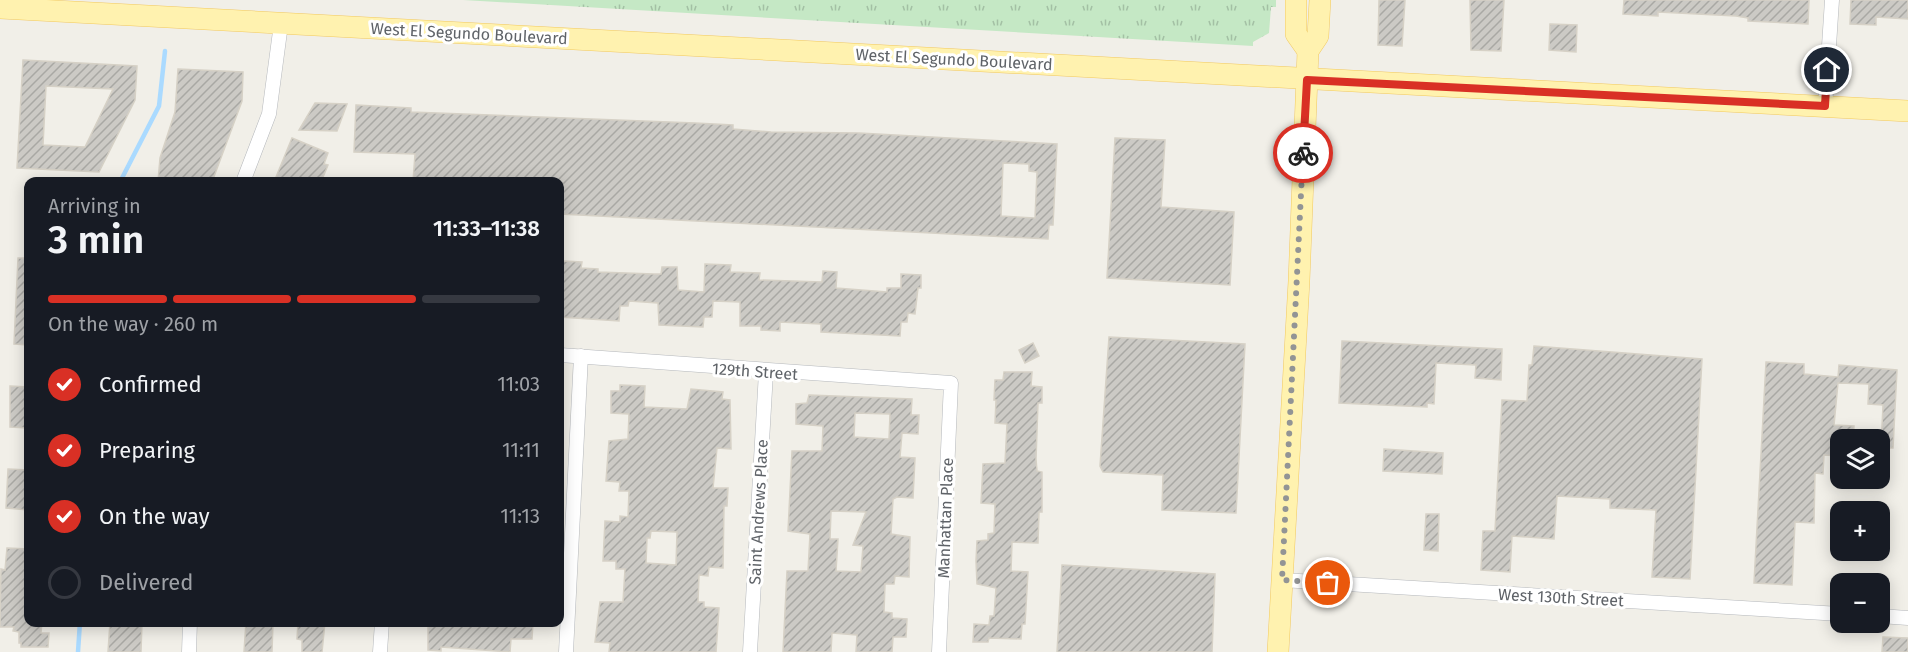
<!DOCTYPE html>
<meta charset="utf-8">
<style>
body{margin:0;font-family:"Fira Sans",sans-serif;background:#242831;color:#f1f3f6;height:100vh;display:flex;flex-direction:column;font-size:22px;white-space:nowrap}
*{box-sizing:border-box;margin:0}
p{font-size:20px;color:#9ea1a6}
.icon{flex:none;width:33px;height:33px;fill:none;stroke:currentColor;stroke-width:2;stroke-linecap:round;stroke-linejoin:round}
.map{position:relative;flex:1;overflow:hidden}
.panel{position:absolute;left:24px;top:177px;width:540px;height:450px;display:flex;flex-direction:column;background:#171b24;border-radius:12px;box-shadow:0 3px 15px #0003}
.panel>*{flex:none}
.fabs{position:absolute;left:1830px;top:429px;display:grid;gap:12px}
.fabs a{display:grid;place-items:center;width:60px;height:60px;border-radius:12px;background:#171b24;box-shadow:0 3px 15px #0003;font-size:30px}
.pin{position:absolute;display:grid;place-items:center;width:51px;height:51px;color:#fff;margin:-26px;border:3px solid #fff;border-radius:50%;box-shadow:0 2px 6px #0007}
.courier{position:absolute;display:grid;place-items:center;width:60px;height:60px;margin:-30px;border:4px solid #d93025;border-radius:50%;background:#fff;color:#222;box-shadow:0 2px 8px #0007}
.head em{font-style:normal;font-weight:600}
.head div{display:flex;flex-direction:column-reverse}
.head{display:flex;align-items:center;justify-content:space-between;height:102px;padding:0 24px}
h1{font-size:39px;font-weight:600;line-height:45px}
.bar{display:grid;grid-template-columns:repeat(4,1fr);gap:9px 6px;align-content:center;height:72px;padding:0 24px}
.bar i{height:8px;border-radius:4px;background:#363941}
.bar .selected{background:#d93025}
.bar p{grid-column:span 4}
ol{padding:0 24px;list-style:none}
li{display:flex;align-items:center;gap:18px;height:66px}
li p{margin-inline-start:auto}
li .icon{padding:6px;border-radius:50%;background:#d93025;color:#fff;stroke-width:4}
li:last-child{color:#9ea1a6}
li i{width:33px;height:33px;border:3px solid #363941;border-radius:50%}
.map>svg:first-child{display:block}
.grass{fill:url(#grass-tufts)}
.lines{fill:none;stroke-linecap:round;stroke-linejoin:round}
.stream{stroke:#aadaff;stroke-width:4.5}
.building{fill:url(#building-hatch);stroke:#d6d1c6;stroke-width:1.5;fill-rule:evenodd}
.minor-casing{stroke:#b5b8bc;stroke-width:15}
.primary-casing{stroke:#f2c960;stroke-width:22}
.minor{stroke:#fff;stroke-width:14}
.primary{stroke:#fff2af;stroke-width:21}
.done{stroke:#929495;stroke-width:6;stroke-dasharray:0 10.8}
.route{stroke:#d93025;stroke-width:8}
.labels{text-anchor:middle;stroke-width:6;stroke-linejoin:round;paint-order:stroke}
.street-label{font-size:16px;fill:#5f6368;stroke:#fff}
</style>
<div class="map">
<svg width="1908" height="652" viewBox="0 0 1908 652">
<defs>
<pattern id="grass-tufts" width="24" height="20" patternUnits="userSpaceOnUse" patternTransform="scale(1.5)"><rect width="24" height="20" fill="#c5e8c5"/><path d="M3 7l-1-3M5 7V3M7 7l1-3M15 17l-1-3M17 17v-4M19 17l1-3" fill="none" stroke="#a3c0a4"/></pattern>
<pattern id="building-hatch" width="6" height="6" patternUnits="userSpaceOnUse" patternTransform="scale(1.5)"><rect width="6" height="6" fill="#cccac5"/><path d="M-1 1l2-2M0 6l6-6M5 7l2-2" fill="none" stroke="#a9a8a4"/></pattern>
</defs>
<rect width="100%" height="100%" fill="#f1efe8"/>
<path class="grass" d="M463 0H1276V7H1271L1269 33 1253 42V46Z"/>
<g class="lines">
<g class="stream">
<path d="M120 182 159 106 165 51"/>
<path d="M78 652 80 622"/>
</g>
</g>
<g class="building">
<path d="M1379 0H1405L1402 46 1378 45Z"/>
<path d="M1470 0H1504L1501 51 1471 50Z"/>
<path d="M1624 0H1809L1808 24 1748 21V18L1736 16 1658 12V16L1623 14Z"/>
<path d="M1851 0H1908V19L1876 17V25L1850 24Z"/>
<path d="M1550 24 1577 25 1576 52 1549 50Z"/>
<path d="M23 60 137 66 135 100 99 172 17 168ZM46 86 113 89 85 147 43 145Z"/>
<path d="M178 69 243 72 242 101 212 182H158L160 158 175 112Z"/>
<path d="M315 103 347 104 337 131 299 130Z"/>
<path d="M356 105 411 108V112L695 123 733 125V129L771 132 859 133 1057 144 1053 225H1049L1048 239 560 214V182H413L415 154 354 152ZM1003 163 1029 164V171L1037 172 1035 218 1001 216Z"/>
<path d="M292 138 328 153 324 164 328 165 321 182H274Z"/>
<path d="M1115 138 1165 140 1161 207 1234 212 1230 285 1107 278Z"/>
<path d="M18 258H28V345L14 344Z"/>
<path d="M563 261 582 262 581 268 598 269V272L654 274H661L662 267H677L678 290 704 292 705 264 731 265 730 272 760 273 759 280 822 282 823 271 837 272 836 288 887 292V288H901V274L921 275V288H918L915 314 908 313 907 322H901L900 336 821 332V324L780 322V331L761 330V326H740V302L713 301 712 317H704L703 327 659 325 658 303 629 301 628 306H620L619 321 560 317Z"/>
<path d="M1109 337 1245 344 1236 513 1162 510 1163 475 1103 472 1100 466Z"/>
<path d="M1342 341 1502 349 1501 380 1475 378 1476 365 1436 363 1434 404 1427 403V407L1339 403Z"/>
<path d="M1033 343 1039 356 1025 363 1019 350Z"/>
<path d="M1534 346 1702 359 1690 579 1652 577 1656 510 1610 508V499L1557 496 1554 539 1512 536 1510 572 1481 570 1483 531H1495L1502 400 1527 401 1529 365H1532Z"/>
<path d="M1766 362 1804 364V374L1838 377 1839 365 1897 370 1893 448H1881L1883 405 1868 404 1869 384 1838 383 1834 425 1854 426 1853 440H1840V456L1824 455 1823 474 1815 473 1814 523 1795 522 1792 585 1754 583Z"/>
<path d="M1004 372H1032L1031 386 1042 387V403H1038L1036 459 1037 471 1042 472V512H1039L1038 543 1012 542 1011 571 1028 572 1025 624H1022L1021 639 989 638 988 642H973L974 624 989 625 990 616H994L996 588 977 584 976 561 977 541 988 540V534L994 533 995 504 981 503 983 464 1005 463 1007 424 995 423 996 400H994L995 380H1003Z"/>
<path d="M620 385 645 386 644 407 687 409 691 389 723 392 722 399 730 400 731 449 717 448 713 488H728L727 506H724L723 568 709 567 708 576 699 575 698 602H704V607L719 608 716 652H609L610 643 595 642 600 602H623L625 569H616V561H603L605 521 620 522V516L628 517 629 491H619L620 482 606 481 609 441 628 439 629 414 611 413V391H620ZM651 531 677 532 676 565 646 563 647 538H650Z"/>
<path d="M10 386 28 387V428L10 427Z"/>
<path d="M809 395 912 399 911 415H919L918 434 902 433 900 457 915 458 913 498 897 497 893 499 891 534 910 537 909 577 895 576 894 584H885L884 612 892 613V618L907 619 906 637H893L892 652H856L857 635 832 633 831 652H783L787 571H808L810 534 788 531 792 451H822L823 426 796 424V404L807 403ZM855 413 890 414 889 439 854 437ZM831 511 866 512 853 545 863 546 861 572 836 571 838 539H830Z"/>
<path d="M1384 449 1443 453 1442 474 1383 471Z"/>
<path d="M8 469 28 470V510L6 508Z"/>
<path d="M1426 514H1439L1438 551 1424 550Z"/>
<path d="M7 548 28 549V622H42L41 633H49L48 647H21V643H19V632L13 631 14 627H0L1 569 5 570Z"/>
<path d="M1062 565 1215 574 1212 652H1057Z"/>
<path d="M110 622H142L141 652H108Z"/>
<path d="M246 622H273L272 652H244Z"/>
<path d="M298 622H325L322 652H302V640L297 639Z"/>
<path d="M428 622H533L532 639H511L510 652 441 647V651L428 650Z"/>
<path d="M1883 637 1908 638V652H1882Z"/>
</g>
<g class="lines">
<g class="minor-casing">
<g id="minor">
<path d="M1825 107 1832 0"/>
<path d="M243 182 269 114 281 24"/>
<path d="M560 355 951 383 939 652"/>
<path d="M1282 580 1840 614"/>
<path d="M1880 616 1908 618"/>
<path d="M189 652 190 622"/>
<path d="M380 652 382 622"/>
<path d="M566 652 581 356"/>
<path d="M750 652 766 372"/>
</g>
</g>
<g class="primary-casing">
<g id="primary">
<path d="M1296 0V34L1308 51"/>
<path d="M0 8 1908 111"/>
<path d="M1278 652 1299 281 1308 51 1318 36 1320 0"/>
</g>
</g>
<use href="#minor" class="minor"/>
<use href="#primary" class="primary"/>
</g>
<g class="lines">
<path class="done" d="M1303 153 1282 580 1328 583"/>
<path class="route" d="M1303 153 1307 80 1825 106 1827 70"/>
</g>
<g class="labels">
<g class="street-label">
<text transform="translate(469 33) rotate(3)" y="6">West El Segundo Boulevard</text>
<text transform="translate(954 59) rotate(3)" y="6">West El Segundo Boulevard</text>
<text transform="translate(755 371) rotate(4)" y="6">129th Street</text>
<text transform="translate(758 512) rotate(-87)" y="6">Saint Andrews Place</text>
<text transform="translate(945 518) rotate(-88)" y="6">Manhattan Place</text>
<text transform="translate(1561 597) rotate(3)" y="6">West 130th Street</text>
</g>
</g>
</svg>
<div class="fabs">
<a><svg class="icon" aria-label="layers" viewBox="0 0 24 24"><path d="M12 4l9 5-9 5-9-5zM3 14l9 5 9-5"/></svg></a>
<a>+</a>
<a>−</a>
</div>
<div class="pin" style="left:1328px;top:583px;background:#ea580c"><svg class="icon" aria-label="bag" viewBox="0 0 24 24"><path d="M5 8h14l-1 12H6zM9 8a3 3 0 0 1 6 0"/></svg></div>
<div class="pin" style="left:1827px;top:70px;background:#1f2937"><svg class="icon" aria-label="home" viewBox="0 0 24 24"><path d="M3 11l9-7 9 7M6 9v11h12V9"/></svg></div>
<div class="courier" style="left:1303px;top:153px"><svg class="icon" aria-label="bike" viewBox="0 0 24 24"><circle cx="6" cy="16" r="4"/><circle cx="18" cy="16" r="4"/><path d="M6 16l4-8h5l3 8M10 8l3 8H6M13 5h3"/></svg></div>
<section class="panel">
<div class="head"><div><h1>3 min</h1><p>Arriving in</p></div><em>11:33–11:38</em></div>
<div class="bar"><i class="selected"></i><i class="selected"></i><i class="selected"></i><i></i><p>On the way · 260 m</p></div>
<ol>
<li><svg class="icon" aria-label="check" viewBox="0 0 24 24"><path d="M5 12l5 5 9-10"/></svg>Confirmed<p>11:03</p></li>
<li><svg class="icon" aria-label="check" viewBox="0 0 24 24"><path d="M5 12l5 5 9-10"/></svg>Preparing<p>11:11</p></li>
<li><svg class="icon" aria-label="check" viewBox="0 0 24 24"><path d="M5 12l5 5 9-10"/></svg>On the way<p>11:13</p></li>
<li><i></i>Delivered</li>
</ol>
</section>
</div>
